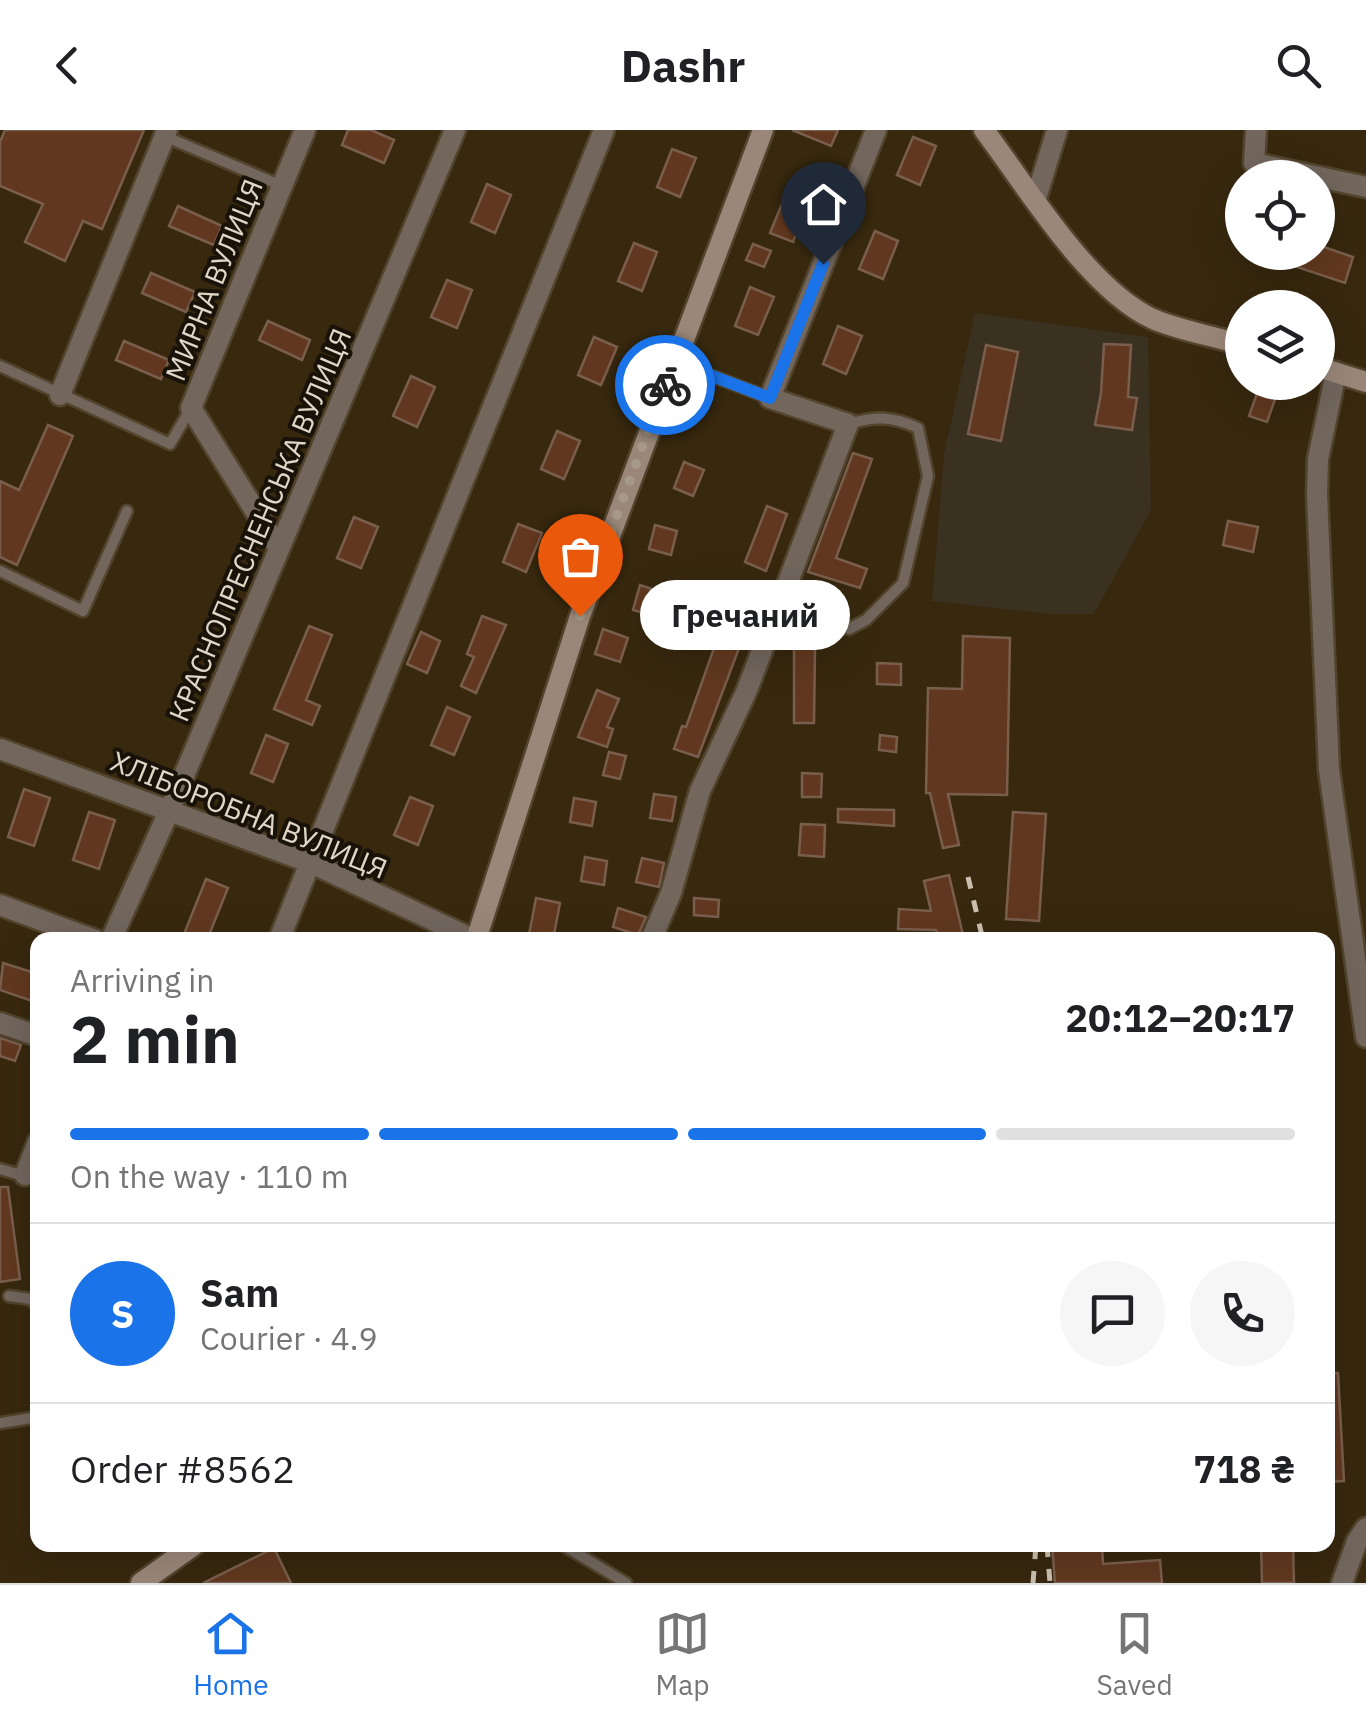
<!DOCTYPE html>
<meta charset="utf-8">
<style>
body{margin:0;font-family:"IBM Plex Sans",sans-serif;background:#f6f6f6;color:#202124;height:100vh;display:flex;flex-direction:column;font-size:38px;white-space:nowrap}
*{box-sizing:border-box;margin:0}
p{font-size:32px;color:#757577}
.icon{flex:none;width:55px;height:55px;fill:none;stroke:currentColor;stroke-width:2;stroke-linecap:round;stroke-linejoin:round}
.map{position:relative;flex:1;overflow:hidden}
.panel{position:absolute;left:30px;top:802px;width:1305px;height:620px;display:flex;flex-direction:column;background:#fff;border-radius:20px;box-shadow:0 10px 40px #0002}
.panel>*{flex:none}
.fabs{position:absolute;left:1225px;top:30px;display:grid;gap:20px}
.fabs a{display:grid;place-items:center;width:110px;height:110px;border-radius:50%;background:#fff;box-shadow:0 10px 40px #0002;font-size:50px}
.pin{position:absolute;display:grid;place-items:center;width:85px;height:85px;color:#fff;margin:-102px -42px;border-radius:50% 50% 50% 0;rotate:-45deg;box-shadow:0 0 10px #0007}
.pin .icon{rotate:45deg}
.courier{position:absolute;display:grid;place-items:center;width:100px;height:100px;margin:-50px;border:8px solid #1a73e8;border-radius:50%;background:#fff;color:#222;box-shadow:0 2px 12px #0007}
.bubble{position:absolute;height:70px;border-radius:35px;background:#fff;box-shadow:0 10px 40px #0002;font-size:32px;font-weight:800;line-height:70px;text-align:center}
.head em{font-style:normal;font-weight:800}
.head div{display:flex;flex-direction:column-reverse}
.head{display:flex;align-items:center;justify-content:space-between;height:170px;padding:0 40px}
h1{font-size:65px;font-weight:800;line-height:75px}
.bar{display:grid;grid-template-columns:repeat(4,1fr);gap:15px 10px;align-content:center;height:120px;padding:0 40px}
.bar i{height:12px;border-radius:8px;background:#e0e0e0}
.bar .current{background:#1a73e8}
.bar p{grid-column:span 4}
.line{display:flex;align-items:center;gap:25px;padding:0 40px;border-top:2px solid #e0e0e0}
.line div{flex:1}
.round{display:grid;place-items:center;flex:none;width:105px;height:105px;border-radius:52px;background:#f6f6f6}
header{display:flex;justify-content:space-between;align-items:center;height:130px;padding:0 40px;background:#fff;font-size:45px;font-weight:800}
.tabs{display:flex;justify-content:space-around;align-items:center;height:140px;border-top:2px solid #e0e0e0;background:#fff;font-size:28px;color:#757577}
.tabs a{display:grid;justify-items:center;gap:5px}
.tabs .current{color:#1a73e8}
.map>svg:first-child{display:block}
.commercial{fill:#3a3121}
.building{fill:#61381f;stroke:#7a5e4d;stroke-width:2.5}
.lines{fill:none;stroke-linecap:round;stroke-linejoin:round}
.service-casing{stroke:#52442c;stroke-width:15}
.minor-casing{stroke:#52442c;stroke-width:25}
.secondary-casing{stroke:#52442c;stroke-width:25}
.service{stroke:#72665d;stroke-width:10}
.minor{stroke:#72665d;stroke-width:20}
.secondary{stroke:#9a8779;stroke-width:20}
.rail{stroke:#cbc0b0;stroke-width:5;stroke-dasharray:12 12;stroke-linecap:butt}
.done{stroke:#a69a87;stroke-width:10;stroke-dasharray:0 18}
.route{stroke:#1a73e8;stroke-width:12}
.labels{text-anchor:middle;stroke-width:8;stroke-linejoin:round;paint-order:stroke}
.street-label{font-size:28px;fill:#e1d7c8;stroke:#191208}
</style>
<header><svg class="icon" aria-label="back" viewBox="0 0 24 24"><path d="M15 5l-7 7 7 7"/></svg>Dashr<svg class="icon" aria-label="search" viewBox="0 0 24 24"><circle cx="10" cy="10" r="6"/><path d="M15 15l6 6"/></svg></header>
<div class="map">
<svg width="1366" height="1453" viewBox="0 0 1366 1453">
<rect width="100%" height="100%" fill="#37280e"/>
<path class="commercial" d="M975 183 1148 207 1151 380 1094 484H1051L932 471 944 324Z"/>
<g class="building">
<path d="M5 0H144L102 99 83 91 65 131 25 112 43 74 0 56V12Z"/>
<path d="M348 0H371L394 10 384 33 342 15Z"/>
<path d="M792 0H838L831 16Z"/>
<path d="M913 7 936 16 920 55 897 45Z"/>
<path d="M672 19 696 28 680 67 657 57Z"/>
<path d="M487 54 511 65 495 103 471 92Z"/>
<path d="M786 64 809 74 793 112 770 103Z"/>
<path d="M178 76 222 96 214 115 169 96Z"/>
<path d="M875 101 898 111 883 149 859 139Z"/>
<path d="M634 113 657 122 642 161 618 151Z"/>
<path d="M753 114 771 121 764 137 746 130Z"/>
<path d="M1318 115 1353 127 1345 153 1261 125V122H1318Z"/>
<path d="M151 143 195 162 186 182 142 163Z"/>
<path d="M447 150 472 160 457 198 431 187Z"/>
<path d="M750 157 774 167 758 205 735 196Z"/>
<path d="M268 191 310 210 302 230 259 210Z"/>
<path d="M838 196 862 206 846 244 823 234Z"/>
<path d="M594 207 617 217 601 255 578 245Z"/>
<path d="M124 211 169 230 161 249 116 230Z"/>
<path d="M1104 214 1131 215 1128 267 1137 268 1132 300 1095 295 1101 263Z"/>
<path d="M986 215 1018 222 1001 311 968 304Z"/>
<path d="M411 246 435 257 417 297 393 286Z"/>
<path d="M1260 255 1278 261 1267 292 1249 286Z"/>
<path d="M48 295 73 306 17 435 0 427V351L19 360Z"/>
<path d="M557 301 580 311 564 349 541 339Z"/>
<path d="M853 323 872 329 836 428 867 439 860 458 808 442Z"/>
<path d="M684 332 704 340 693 366 674 358Z"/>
<path d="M767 376 787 384 766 441 745 432Z"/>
<path d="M354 387 378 397 361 438 337 428Z"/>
<path d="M1228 391 1258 397 1253 422 1223 415Z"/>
<path d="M518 394 542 403 526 442 503 432Z"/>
<path d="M655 395 677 401 671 425 649 419Z"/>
<path d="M640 455 658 461 650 485 633 480Z"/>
<path d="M730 473 753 481 698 627 674 619 682 596 686 597Z"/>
<path d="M482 486 506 495 476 563 461 556 474 527 467 524Z"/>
<path d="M309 496 332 505 306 570 320 576 312 595 274 579Z"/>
<path d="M603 499 628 508 620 532 595 524Z"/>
<path d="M421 502 440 511 427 543 407 534Z"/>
<path d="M963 506 1010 508 1007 665 948 664 959 715 943 718 930 663H926L928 558 962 559Z"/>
<path d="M794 518 815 519 814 593H794Z"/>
<path d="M877 533 901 534V555L877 554Z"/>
<path d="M597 560 619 569 607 597 613 599 607 617 578 607Z"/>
<path d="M447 577 470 587 454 625 431 615Z"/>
<path d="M266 605 288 614 273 652 251 643Z"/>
<path d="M880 605 897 607 896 622 879 620Z"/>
<path d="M609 622 626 626 620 649 603 645Z"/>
<path d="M802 643 822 644 821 667H802Z"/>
<path d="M24 659 50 668 34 716 8 707Z"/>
<path d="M654 664 676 667 672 691 650 688Z"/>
<path d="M410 667 433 676 418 715 394 705Z"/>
<path d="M574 668 596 672 592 696 570 692Z"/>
<path d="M838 679 894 680V696L838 692Z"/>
<path d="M89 682 115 690 99 739 73 730Z"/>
<path d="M1013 682 1046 684 1039 791 1006 789Z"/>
<path d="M801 694 825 695 824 727 799 725Z"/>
<path d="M585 727 607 731 604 755 581 751Z"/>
<path d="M642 728 664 733 659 757 636 752Z"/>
<path d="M949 745 963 805 939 810 936 800 898 799 899 779 931 781 924 751Z"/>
<path d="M206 749 228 758 207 810H199L184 804Z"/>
<path d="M536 768 560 773 553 810H528Z"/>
<path d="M694 768 719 770 718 787 694 785Z"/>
<path d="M618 778 646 787 638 805 613 797Z"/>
<path d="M3 833 38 844V873L0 860Z"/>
<path d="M0 908 21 915 15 931 0 926Z"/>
<path d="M0 1057H8L20 1149 0 1152Z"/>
<path d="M1328 1243H1338L1344 1351 1328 1352Z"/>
<path d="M1052 1415H1102L1103 1434 1160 1430 1162 1453H1055Z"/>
<path d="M1261 1415H1293L1294 1453H1262Z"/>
<path d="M274 1418 291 1453H203Z"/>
</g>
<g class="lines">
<g class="service-casing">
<g id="service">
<path d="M164 6 282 56"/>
<path d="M673 231 770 268"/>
<path d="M0 236 170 314 191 278"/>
<path d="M0 441 83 481 127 381"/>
<path d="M778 473 849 499 866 490 903 453 928 346 918 298C892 286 875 286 848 294"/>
<path d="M0 1039 38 1050"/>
<path d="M9 1166 30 1169 38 1176"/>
<path d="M0 1293 38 1287"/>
<path d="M563 1415 626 1453"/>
</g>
</g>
<g class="minor-casing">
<g id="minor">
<path d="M1256 0 1254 33 1366 57"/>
<path d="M1036 68 1057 0"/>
<path d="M1336 242 1318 329 1317 365 1329 640 1366 907"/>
<path d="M60 265 167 0"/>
<path d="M279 419 191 278 305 0"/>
<path d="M0 619 309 732 475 810"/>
<path d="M0 775 95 810"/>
<path d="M111 810 170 679 455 0"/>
<path d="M279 810 604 0"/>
<path d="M651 810 671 763 700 661 747 560 848 294 770 268 876 0"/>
<path d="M0 893 38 906"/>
<path d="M25 1045 38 1012"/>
<path d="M1342 1453 1357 1411 1366 1398"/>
</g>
</g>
<g class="secondary-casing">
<g id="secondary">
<path d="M984 0C1027 57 1088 159 1153 189 1181 201 1214 206 1242 215"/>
<path d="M1318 237 1366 252"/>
<path d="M476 810 580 486 763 0"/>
<path d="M141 1453 194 1415"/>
</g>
</g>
<use href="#service" class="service"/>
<use href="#minor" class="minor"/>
<use href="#secondary" class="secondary"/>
<g class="rail">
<path d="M968 747 983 810"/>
<path d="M1047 1415 1050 1453"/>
<path d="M1033 1453 1036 1415"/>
</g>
</g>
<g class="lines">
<path class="done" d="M580 486 665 255"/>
<path class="route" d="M665 255 673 231 770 268 823 134"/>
</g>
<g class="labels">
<g class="street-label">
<text transform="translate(214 150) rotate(-68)" y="10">МИРНА ВУЛИЦЯ</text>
<text transform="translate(260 395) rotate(-67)" y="10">КРАСНОПРЕСНЕНСЬКА ВУЛИЦЯ</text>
<text transform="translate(249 685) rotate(22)" y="10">ХЛІБОРОБНА ВУЛИЦЯ</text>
</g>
</g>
</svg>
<div class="fabs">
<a><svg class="icon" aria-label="locate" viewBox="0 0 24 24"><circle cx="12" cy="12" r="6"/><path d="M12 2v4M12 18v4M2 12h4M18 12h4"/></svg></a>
<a><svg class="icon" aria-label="layers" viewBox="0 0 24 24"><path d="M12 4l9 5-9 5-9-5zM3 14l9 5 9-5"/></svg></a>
</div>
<div class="pin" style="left:580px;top:486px;background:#ea580c"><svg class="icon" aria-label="bag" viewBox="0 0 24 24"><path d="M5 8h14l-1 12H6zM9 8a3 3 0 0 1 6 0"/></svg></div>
<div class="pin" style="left:823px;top:134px;background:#1f2937"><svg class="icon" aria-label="home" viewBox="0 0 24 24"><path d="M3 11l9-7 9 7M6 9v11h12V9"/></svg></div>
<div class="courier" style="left:665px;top:255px"><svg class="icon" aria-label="bike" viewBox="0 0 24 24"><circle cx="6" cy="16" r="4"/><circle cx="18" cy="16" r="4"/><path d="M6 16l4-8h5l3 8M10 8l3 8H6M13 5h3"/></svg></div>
<div class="bubble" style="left:640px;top:450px;width:210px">Гречаний</div>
<section class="panel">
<div class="head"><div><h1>2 min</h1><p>Arriving in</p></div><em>20:12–20:17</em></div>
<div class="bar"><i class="current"></i><i class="current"></i><i class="current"></i><i></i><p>On the way · 110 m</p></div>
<div class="line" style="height:180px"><b class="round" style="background:#1a73e8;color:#fff">S</b><div><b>Sam</b><p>Courier · 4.9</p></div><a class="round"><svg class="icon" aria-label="chat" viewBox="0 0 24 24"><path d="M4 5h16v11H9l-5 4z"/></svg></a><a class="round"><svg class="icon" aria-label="phone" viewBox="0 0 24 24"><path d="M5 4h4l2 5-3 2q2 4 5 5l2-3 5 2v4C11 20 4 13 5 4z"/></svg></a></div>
<div class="line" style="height:130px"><div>Order #8562</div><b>718 ₴</b></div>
</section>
</div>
<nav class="tabs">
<a class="current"><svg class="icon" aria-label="home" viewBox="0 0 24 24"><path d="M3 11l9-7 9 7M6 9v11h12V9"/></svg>Home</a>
<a><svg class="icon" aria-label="map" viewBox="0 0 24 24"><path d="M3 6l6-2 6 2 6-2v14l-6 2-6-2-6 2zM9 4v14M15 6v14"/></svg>Map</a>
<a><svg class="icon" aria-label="saved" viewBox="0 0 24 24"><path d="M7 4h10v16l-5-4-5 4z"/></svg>Saved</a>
</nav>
